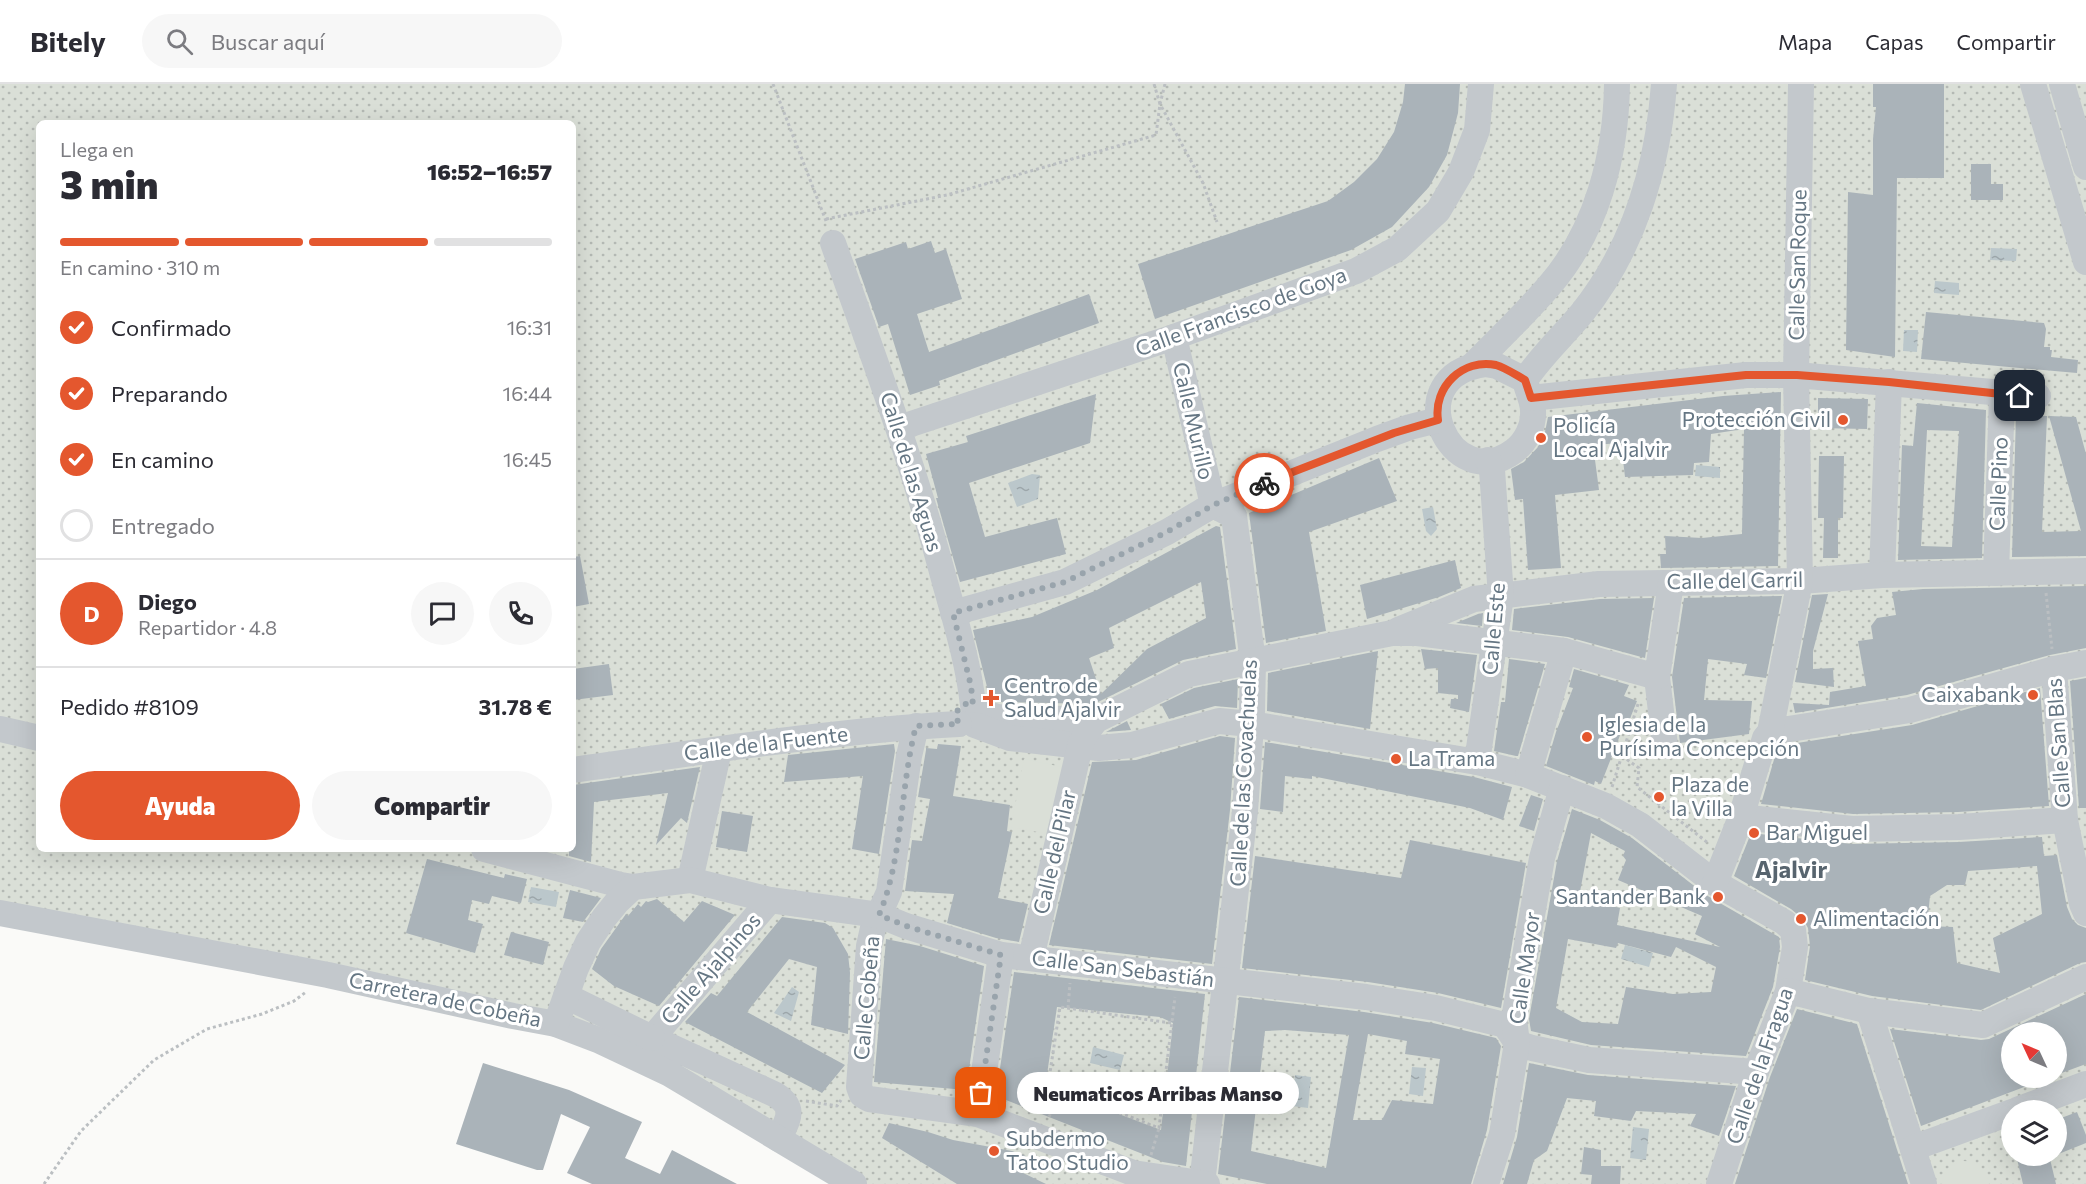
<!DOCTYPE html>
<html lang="es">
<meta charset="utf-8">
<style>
body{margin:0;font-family:Commissioner,sans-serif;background:#f7f7f7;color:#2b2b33;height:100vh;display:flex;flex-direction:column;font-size:22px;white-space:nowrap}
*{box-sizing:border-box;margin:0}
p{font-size:20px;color:#7c7c81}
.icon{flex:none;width:33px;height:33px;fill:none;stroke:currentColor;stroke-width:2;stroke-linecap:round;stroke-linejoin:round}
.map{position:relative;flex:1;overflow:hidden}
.drawer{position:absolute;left:36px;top:36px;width:540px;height:732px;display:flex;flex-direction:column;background:#fff;border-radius:9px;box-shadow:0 6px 24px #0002}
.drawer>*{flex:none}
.needle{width:39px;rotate:314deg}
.controls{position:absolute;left:2001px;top:938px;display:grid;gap:12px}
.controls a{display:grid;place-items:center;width:66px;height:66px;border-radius:50%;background:#fff;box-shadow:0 6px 24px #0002;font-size:30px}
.pin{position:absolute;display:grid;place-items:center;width:51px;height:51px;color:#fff;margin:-26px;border-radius:12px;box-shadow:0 3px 9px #0006}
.courier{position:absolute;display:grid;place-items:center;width:60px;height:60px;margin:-30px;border:4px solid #e4572e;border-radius:50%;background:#fff;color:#222;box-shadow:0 2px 8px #0007}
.bubble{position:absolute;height:42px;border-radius:21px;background:#fff;box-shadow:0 6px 24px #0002;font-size:20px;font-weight:800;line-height:42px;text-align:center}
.head em{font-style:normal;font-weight:800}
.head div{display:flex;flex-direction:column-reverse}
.head{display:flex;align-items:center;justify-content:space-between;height:102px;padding:0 24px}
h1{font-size:39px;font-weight:800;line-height:45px}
.bar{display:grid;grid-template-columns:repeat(4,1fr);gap:9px 6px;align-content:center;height:72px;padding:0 24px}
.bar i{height:8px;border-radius:4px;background:#e1e1e2}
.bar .current{background:#e4572e}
.bar p{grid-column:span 4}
.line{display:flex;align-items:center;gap:15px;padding:0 24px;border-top:2px solid #e1e1e2}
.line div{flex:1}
.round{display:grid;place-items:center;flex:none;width:63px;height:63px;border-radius:32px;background:#f7f7f7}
ol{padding:0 24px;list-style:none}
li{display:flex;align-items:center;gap:18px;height:66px}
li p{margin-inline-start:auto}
li .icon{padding:6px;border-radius:50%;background:#e4572e;color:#fff;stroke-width:4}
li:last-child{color:#7c7c81}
li i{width:33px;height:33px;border:3px solid #e1e1e2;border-radius:50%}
.button{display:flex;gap:12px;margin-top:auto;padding:12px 24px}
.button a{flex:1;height:69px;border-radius:36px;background:#e4572e;color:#fff;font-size:24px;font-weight:800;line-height:69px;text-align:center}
.button a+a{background:#f7f7f7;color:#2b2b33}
header{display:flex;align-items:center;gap:36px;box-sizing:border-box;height:84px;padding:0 30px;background:#fff;border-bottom:2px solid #e1e1e2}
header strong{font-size:28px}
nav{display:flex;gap:33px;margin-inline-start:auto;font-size:21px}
.search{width:420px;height:54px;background:#f7f7f7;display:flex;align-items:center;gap:15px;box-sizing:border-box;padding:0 21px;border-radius:33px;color:#7c7c81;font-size:22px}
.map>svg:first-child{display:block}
.green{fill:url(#green-dots);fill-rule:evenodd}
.pitch{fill:#dadfd7}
.water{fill:url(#water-ripples)}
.building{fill:#aab3b9;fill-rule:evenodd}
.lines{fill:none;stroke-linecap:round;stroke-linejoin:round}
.path{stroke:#bbbfc2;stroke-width:3;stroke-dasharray:3 3;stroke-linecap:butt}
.minor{stroke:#c3c8cc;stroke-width:26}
.done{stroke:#99a4ac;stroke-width:6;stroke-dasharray:0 10.8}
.route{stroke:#e4572e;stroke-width:8}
.poi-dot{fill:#e4572e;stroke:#fff;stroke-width:2}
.labels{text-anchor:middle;stroke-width:6;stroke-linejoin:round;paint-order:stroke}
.street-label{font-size:21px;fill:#657683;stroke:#fff}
.poi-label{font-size:21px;fill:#657683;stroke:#fff;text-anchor:start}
.quarter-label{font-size:24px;font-weight:bold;fill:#57646e;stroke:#fff}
</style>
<header>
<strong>Bitely</strong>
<div class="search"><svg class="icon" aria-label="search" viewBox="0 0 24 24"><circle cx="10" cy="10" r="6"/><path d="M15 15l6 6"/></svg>Buscar aquí</div>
<nav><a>Mapa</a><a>Capas</a><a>Compartir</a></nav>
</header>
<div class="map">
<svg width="2086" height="1100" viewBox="0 0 2086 1100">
<defs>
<pattern id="green-dots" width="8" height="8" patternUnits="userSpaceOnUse" patternTransform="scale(1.5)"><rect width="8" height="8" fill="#dadfd7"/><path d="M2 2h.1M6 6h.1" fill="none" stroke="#b4b9b4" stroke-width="1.8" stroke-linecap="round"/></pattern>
<pattern id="water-ripples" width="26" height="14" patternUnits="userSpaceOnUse" patternTransform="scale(1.5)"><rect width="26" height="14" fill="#bbc7cb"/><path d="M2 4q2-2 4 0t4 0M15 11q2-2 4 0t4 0" fill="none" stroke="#9ca6aa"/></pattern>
</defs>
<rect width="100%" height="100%" fill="#fafaf8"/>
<path class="green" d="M0 0H2086V1100H850L598 954 0 832ZM39 39H573V765H39ZM2012 948H2056V993H2012ZM2012 1026H2056V1071H2012Z"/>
<g class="pitch">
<path d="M1024 675 1062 683 1049 750 1011 743Z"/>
<path d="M1961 1077C1976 1076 1986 1084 1989 1100H1942C1942 1088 1950 1081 1961 1077Z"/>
</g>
<g class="water">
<path d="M1991 164 2017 165 2016 177 1990 176Z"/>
<path d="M1935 197 1959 199V211L1934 209Z"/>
<path d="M1904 246H1918L1917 268 1903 267Z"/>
<path d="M1696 381 1720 383V394L1695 392Z"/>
<path d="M1032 390 1040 391 1038 415 1017 423 1008 399Z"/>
<path d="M1433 423 1437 445 1431 452 1426 447 1422 425Z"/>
<path d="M531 803 559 808 556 823 528 818Z"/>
<path d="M1625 861 1653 869 1649 883 1621 875Z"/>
<path d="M792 903 799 908 791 937 774 929Z"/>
<path d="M1093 963 1124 971 1120 986 1090 979Z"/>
<path d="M1412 983 1426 984 1423 1012 1409 1010Z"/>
<path d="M1295 991 1311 993 1308 1024 1292 1022Z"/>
<path d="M1633 1043 1649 1045 1646 1076 1630 1074Z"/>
</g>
<g class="building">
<path d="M1405 0H1460L1458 29 1447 71 1429 103 1392 143 1351 166 1155 235 1138 180 1328 117 1354 98 1377 75 1394 48 1403 18Z"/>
<path d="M1873 0H1944V94H1897L1895 273 1846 266 1848 108 1873 111V55L1876 23H1873Z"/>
<path d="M1971 80H1991V100H2003V116H1971Z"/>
<path d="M931 157 935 169 946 165 962 215 917 230 929 268 1089 210 1099 239 939 297 940 301 910 311 888 240 879 243 855 175 906 158 908 165Z"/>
<path d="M1926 228 2044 239 2046 245 2044 263H2050V266H2052L2051 273 2078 276 2077 289 1921 275Z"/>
<path d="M1781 308 1778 482 1661 484 1660 470H1666L1665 452 1702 454 1742 450 1744 345 1711 350 1709 378 1694 379 1693 391 1625 393 1621 359 1593 361 1599 406 1555 411 1561 484 1528 486 1523 415 1515 416 1511 385 1524 378 1538 363 1545 348 1548 333 1723 312Z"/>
<path d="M1096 310 1090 359 969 399 985 453 1057 434 1066 470 960 498 936 414H938L926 370 968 358 966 352Z"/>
<path d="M1818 314 1868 315 1867 345 1818 344Z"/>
<path d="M1917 319 1986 326 1982 474 1898 476 1902 361 1913 362ZM1927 346 1959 347 1952 463 1921 462Z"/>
<path d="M2016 331 2047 332 2042 448 2081 447 2049 332 2076 333 2086 370V472L2012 473Z"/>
<path d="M1819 372H1844L1843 434H1838V474H1823L1824 434H1818Z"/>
<path d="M1379 374 1397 417 1309 448 1326 547 1266 559 1249 429Z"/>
<path d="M1216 442 1220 443 1236 565 1183 576 1094 620 1000 618 990 615 973 546 1032 533 1097 506ZM1201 498 1206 534 1147 565 1101 610 1089 574 1114 564 1109 544Z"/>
<path d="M580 472 589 520 573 523V473Z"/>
<path d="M1455 476 1461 504 1439 513 1367 535 1360 501Z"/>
<path d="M2086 502V564L2050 571 1907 611 1795 629 1793 619 1829 621 1830 608 1866 602 1858 557 1873 555 1871 542 1877 534 1896 531 1892 508 1923 505Z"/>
<path d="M1828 510 1813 567V585L1833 584 1834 603 1795 598 1812 511Z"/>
<path d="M1782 512 1766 594 1744 591 1747 580 1708 575 1704 616 1752 617 1749 650 1680 659 1672 593 1684 514Z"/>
<path d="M1654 514 1645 574 1568 553 1512 546 1514 525 1600 515Z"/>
<path d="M1483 529 1482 542 1456 539 1478 530Z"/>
<path d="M1421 565 1477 571 1469 628 1450 624 1451 615H1458V611L1438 609V584L1425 585Z"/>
<path d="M1378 567 1370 645 1267 627 1268 589Z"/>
<path d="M1509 575 1545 580 1518 672H1516L1494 667 1501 618H1505Z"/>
<path d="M609 580 613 611 573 616V585Z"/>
<path d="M1574 585 1629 601 1624 612 1637 617 1629 637 1626 636 1601 700 1595 697 1594 701 1546 682 1556 648 1573 604 1569 603Z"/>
<path d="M2086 594V724H2079L2070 597Z"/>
<path d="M1238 595 1237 624 1215 622 1169 635 1161 620 1194 604Z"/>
<path d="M2040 604 2049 722 1958 728 1853 730 1761 720 1778 662 1912 641Z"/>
<path d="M1127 637 1131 646 1106 648Z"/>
<path d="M1220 652 1235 654 1230 726 1212 880 1049 861 1092 678 1136 676Z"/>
<path d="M1265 658 1474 693 1512 703 1503 736 1470 724 1312 692V695L1285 692 1283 728 1260 725Z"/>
<path d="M894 660 895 667 879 770 852 765 863 692 784 698 788 671Z"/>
<path d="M938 660 961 662 953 712 1010 721 1007 747 1012 748 998 814 1028 820 1019 858 996 854 947 839 954 810 905 807 912 756 922 757 930 715 918 713 926 666V664L937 665Z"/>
<path d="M700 683 687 739 681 734 656 761 668 709 594 718 591 778 569 772V765H573V701Z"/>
<path d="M1531 711 1543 715 1534 747 1519 742Z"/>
<path d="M1572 725 1600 736 1632 754 1706 811 1779 853 1780 863 1773 903 1746 972 1591 961 1531 947 1529 935 1557 777ZM1591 749 1625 767 1623 772 1626 776 1618 796 1702 832 1695 850 1720 863 1617 841 1620 824 1579 813ZM1568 855 1616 864 1618 859 1671 873 1676 863 1716 883 1711 908 1673 910 1626 903 1618 940 1582 938 1556 924Z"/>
<path d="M722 727 753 732 747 768 716 763Z"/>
<path d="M1751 749 1852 760 1959 758 2042 753 2044 772 2057 771 2067 823 2072 835 2078 841 2086 844V878L2080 879 1981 926 1872 912 1805 896 1810 862 1808 844 1803 835 1791 825 1734 792ZM2037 782 2042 830 1993 854 2000 889 1957 879 1953 843 1927 842 1930 812 1947 801H1965L1968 787Z"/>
<path d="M1410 756 1526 779 1501 924 1438 909 1368 898 1242 884 1255 772 1401 794Z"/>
<path d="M427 775 504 794 505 790 527 795 521 819 492 812 489 820 472 816 468 836 483 840 475 869 406 849Z"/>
<path d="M570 806 601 814 583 838 563 834Z"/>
<path d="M657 815 684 838 702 817 735 831 659 922 614 902 592 885 601 865 626 830 628 832 638 820 641 823 646 817 648 818Z"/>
<path d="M782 833 825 839 833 844 848 870 850 889 848 950 811 941 817 883 789 875 747 928 845 981 822 1009 685 938 711 909 717 912Z"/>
<path d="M511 848 549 858 543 881 504 871Z"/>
<path d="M886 855 920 862 984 882 966 1006 874 998Z"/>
<path d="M1014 888 1205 910 1186 1082 1163 1078 996 1012ZM1057 923 1160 933 1173 939 1161 1046 1066 1010 1046 997Z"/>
<path d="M2086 910V980L2056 991V948H2012V993L2048 994 1921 1042 1890 945 1981 956 1989 955Z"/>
<path d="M1239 913 1364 928 1433 939 1496 954 1501 962 1487 1046 1471 1100H1267L1218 1090ZM1285 946 1349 951 1326 1084 1251 1067 1265 947ZM1368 950 1407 957 1405 970 1440 975 1433 1020 1392 1016 1382 1036H1353Z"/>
<path d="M1797 925 1857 940 1908 1100H1735L1770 993Z"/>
<path d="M483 979 569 1006 642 1038 625 1074 660 1090 672 1066 737 1100H592L567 1089 590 1043 561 1030 543 1086H537L456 1060Z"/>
<path d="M1529 979 1588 991 1736 1002 1719 1052 1690 1042 1696 1030 1636 1027 1631 1037 1594 1032 1596 1017 1567 1014 1547 1067 1534 1076 1527 1100H1503L1517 1053Z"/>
<path d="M2077 1028 2086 1051V1059L2056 1071V1036Z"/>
<path d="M889 1039 928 1048 953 1056 1012 1067 1026 1072 1019 1087 1046 1100H957L882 1054Z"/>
<path d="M1584 1063 1601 1066V1082H1621L1620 1100H1591L1592 1091 1581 1090Z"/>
<path d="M2016 1071H2049L2056 1100H2023Z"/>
</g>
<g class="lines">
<g class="path">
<path d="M773 0 826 137"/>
<path d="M1165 0 1160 20 1203 99 1217 138"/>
<path d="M826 135 947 111 1156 51 1160 20 1154 0"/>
<path d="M2046 509 2052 565"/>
<path d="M1622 672 1639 684 1637 703 1708 759"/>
<path d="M1612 703 1638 620"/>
<path d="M1068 924 1070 899"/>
<path d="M1171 939 1060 923 1049 995 1061 1006 1159 1044 1175 913"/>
<path d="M806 1017 837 1022 841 1016"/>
<path d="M1049 1033 1061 1006"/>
<path d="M1151 1071 1159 1044"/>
<path d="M44 1100 81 1047 154 976 207 945 262 930 294 917 306 908"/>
</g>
<g class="minor">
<path d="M2033 0 2086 178"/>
<path d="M2062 0 2086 83"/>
<path d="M833 159C871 266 911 373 941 484 953 529 968 575 973 621"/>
<path d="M1174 253 1213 421 1234 432 1253 578 1252 627 1245 727 1203 1091 1200 1100"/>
<path d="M1485 280 1497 282 1525 296C1527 307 1533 316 1533 327 1534 342 1526 358 1514 367 1451 414 1395 292 1485 280Z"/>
<path d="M1472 282C1498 256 1525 230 1549 202 1597 147 1616 71 1617 0"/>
<path d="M1525 296C1542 271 1563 252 1582 229 1634 164 1658 82 1664 0"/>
<path d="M1531 314 1746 291H1796L2038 312"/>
<path d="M899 344 1174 253 1356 187 1397 165 1438 127 1461 88 1477 46 1481 0"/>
<path d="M1996 489 2002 311"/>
<path d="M1882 491 1889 298"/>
<path d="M953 529 1065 498 1167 448 1213 421 1377 355 1410 343 1438 336"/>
<path d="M1398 546 1474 515 1599 500 1800 497 1882 491 2086 487"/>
<path d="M2054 585 2065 736 2082 820 2086 829"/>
<path d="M1657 593 1665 662"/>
<path d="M978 627 997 633 1096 636"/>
<path d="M975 641 1010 654 1099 664 1132 661 1219 637 1251 640 1477 678 1528 691 1606 722 1640 741 1715 799 1784 838 1793 846 1795 863 1788 907 1756 988 1719 1100"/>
<path d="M916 642 909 672 889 808 873 844 869 862 859 1003 862 1011 869 1015 978 1030 1133 1089 1147 1100"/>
<path d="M0 645 39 654"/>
<path d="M1770 648 1910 626 2054 585 2086 579"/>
<path d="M1477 678 1501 512 1492 386 1488 376"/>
<path d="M573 686C701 668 830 647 959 640"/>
<path d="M1528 691 1564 567"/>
<path d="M1741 733 1852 745 1959 743 2065 736"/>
<path d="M484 765 621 801 633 803"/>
<path d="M690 796 719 666"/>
<path d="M1715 799 1741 733 1765 654 1770 648 1800 497 1796 291 1801 0"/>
<path d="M770 816 652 954 776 1011C797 1025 787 1036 779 1055"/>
<path d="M0 829 328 891 513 932 556 940 598 956 670 990 854 1100"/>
<path d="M1031 874 1080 662 1086 649 1096 636 1189 590 1392 549H1417L1564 567 1657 593 1671 499"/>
<path d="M1788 907 1869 927 1983 941 2086 893"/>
<path d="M566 912 652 954"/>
<path d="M1869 927 1924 1100"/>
<path d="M556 940 576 884 588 858 604 834 617 818 633 803 690 796 770 816 879 831 906 842 1001 871 1366 913 1436 924 1505 941 1517 959 1532 964 1589 976 1756 988"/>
<path d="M2017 1026 2086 1000"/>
<path d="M978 1030 1001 871"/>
<path d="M1913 1064 2012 1028"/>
<path d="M1133 1089 1207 1100"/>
<path d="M1486 1100 1502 1050 1517 959 1514 935 1542 774 1562 704"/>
</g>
</g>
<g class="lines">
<path class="done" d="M981 1009 1001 871 906 842 879 831C903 775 900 703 916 642L959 640 956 633 958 625 965 620 973 621 971 602 953 529 1065 498 1167 448 1213 421 1264 399"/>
<path class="route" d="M1264 399 1394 349 1438 336C1433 303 1463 274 1496 281 1506 284 1516 291 1525 296L1531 314 1746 291H1797L1889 298 2020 312"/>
</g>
<g class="poi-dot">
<circle cx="1843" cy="336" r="6"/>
<circle cx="1541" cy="354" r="6"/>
<circle cx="2033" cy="611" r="6"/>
<path d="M988 605h6v6h6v6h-6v6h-6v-6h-6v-6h6z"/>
<circle cx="1587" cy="653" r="6"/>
<circle cx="1396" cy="675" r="6"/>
<circle cx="1659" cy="713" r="6"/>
<circle cx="1754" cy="749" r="6"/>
<circle cx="1718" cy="813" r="6"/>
<circle cx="1801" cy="835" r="6"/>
<circle cx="994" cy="1067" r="6"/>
</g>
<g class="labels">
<g class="street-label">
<text transform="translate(1798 181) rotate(-89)" y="7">Calle San Roque</text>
<text transform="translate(1241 228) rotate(-20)" y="7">Calle Francisco de Goya</text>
<text transform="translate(1193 337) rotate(77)" y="7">Calle Murillo</text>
<text transform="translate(911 388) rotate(73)" y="7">Calle de las Aguas</text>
<text transform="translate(1999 400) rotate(-88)" y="7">Calle Pino</text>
<text transform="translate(1735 497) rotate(-1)" y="7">Calle del Carril</text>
<text transform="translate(1494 545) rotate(-85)" y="7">Calle Este</text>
<text transform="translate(2059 659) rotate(-94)" y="7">Calle San Blas</text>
<text transform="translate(766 660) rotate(-7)" y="7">Calle de la Fuente</text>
<text transform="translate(1244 689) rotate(-87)" y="7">Calle de las Covachuelas</text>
<text transform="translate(1055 768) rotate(-77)" y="7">Calle del Pilar</text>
<text transform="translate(1525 884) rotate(-82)" y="7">Calle Mayor</text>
<text transform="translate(711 885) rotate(-49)" y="7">Calle Ajalpinos</text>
<text transform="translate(1123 885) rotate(7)" y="7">Calle San Sebastián</text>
<text transform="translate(867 914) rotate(-85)" y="7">Calle Cobeña</text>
<text transform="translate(445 916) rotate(12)" y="7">Carretera de Cobeña</text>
<text transform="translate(1760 982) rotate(-71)" y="7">Calle de la Fragua</text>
</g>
<g class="poi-label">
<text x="1831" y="343" text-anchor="end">Protección Civil</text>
<text x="1553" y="349">Policía<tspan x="1553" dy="24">Local Ajalvir</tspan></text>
<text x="1004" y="609">Centro de<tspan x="1004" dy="24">Salud Ajalvir</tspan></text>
<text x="2021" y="618" text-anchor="end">Caixabank</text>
<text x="1599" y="648">Iglesia de la<tspan x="1599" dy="24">Purísima Concepción</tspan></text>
<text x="1408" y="682">La Trama</text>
<text x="1671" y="708">Plaza de<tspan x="1671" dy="24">la Villa</tspan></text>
<text x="1766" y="756">Bar Miguel</text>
<text x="1706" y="820" text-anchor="end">Santander Bank</text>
<text x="1813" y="842">Alimentación</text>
<text x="1006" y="1062">Subdermo<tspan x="1006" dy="24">Tatoo Studio</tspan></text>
</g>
<g class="quarter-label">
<text x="1791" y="794">Ajalvir</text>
</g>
</g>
</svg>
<div class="controls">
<a><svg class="needle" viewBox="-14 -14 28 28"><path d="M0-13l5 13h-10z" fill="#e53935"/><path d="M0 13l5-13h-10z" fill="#7c7c81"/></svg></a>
<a><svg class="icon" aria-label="layers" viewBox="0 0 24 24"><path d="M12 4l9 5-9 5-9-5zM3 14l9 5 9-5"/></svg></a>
</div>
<div class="pin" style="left:981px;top:1009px;background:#ea580c"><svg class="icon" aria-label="bag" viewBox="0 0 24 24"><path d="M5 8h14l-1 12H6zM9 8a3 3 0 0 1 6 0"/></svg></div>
<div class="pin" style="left:2020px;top:312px;background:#1f2937"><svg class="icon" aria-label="home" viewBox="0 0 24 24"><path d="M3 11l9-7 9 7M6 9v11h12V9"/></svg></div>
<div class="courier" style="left:1264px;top:399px"><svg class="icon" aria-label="bike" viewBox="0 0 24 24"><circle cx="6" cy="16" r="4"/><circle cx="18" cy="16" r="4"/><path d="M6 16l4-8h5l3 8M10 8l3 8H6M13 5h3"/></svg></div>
<div class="bubble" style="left:1017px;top:988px;width:282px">Neumaticos Arribas Manso</div>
<section class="drawer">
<div class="head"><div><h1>3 min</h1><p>Llega en</p></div><em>16:52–16:57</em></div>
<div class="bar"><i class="current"></i><i class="current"></i><i class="current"></i><i></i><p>En camino · 310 m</p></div>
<ol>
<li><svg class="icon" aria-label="check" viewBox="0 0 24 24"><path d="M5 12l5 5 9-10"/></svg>Confirmado<p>16:31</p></li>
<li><svg class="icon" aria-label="check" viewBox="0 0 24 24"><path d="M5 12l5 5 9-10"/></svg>Preparando<p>16:44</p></li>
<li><svg class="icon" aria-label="check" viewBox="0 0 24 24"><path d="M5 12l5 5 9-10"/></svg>En camino<p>16:45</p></li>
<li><i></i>Entregado</li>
</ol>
<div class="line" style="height:108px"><b class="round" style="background:#e4572e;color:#fff">D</b><div><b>Diego</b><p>Repartidor · 4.8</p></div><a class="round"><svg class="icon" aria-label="chat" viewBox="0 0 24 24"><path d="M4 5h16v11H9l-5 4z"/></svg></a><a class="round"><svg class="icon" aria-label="phone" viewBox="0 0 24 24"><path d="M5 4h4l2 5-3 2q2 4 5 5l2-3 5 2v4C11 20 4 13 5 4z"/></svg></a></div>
<div class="line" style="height:78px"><div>Pedido #8109</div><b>31.78 €</b></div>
<div class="button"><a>Ayuda</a><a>Compartir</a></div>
</section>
</div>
